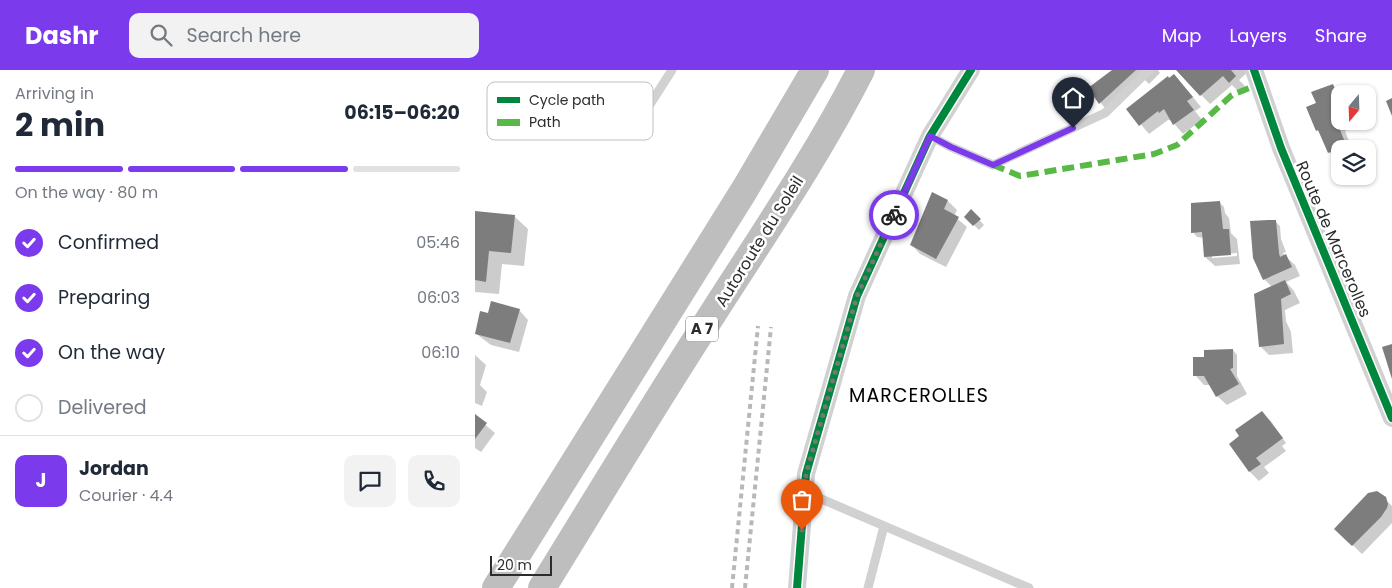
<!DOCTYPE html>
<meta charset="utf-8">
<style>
body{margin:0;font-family:Poppins,sans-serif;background:#f2f2f3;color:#1f2937;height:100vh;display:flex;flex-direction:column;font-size:19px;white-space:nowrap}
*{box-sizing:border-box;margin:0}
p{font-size:16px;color:#747a83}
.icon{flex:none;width:28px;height:28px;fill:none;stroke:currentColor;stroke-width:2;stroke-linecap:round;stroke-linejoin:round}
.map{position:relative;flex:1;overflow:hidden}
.panel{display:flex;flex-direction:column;background:#fff;width:475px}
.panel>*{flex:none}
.needle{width:32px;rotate:199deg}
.tools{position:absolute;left:856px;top:15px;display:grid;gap:10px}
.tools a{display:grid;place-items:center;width:45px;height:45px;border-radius:10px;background:#fff;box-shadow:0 1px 4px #0004;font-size:25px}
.scale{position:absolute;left:15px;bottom:12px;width:62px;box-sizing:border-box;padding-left:5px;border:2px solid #2c2c2c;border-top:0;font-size:14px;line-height:18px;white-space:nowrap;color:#2c2c2c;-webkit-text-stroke:4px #fff;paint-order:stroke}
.pin{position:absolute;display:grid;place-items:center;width:42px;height:42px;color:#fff;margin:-51px -21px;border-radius:50% 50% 50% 0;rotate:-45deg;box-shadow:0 0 5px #0007}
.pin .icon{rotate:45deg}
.courier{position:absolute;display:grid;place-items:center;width:50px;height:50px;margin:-25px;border:4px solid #7c3aed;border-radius:50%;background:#fff;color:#222;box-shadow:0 1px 6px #0007}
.overview em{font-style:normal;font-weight:700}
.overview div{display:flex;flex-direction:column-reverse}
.overview{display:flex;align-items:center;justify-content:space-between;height:85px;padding:0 15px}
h1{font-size:32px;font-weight:700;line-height:38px}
.bar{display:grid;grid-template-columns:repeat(4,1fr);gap:8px 5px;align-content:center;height:60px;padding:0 15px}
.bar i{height:6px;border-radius:4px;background:#e0e1e3}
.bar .on{background:#7c3aed}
.bar p{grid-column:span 4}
.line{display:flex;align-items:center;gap:12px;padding:0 15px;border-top:1px solid #e0e1e3}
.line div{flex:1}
.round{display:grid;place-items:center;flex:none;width:52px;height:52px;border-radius:10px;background:#f2f2f3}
ol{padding:0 15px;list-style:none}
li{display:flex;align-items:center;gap:15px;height:55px}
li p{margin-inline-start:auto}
li .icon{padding:5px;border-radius:50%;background:#7c3aed;color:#fff;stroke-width:4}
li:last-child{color:#747a83}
li i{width:28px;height:28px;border:2px solid #e0e1e3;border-radius:50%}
header{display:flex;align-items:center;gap:30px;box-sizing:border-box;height:70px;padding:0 25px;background:#7c3aed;color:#fff}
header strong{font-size:24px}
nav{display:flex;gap:28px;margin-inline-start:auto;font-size:18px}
.search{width:350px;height:45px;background:#f2f2f3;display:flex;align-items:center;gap:12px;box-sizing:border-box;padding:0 18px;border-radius:10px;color:#747a83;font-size:19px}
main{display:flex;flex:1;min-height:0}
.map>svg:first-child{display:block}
.shadow{fill:#0003;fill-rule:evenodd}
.building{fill:#7d7d7d}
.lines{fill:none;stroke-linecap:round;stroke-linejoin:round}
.service{stroke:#d1d1d1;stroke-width:9}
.minor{stroke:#d1d1d1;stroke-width:18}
.motorway{stroke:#bebebe;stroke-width:28}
.rail{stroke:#b8b8b8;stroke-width:4;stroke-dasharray:5 4;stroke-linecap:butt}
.quiet{stroke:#58b947;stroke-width:6;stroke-dasharray:12 6;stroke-linecap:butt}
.cycleway-casing{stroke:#fff;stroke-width:11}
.cycleway{stroke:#00873e;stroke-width:8}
.done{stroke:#767676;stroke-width:5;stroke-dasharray:0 9}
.route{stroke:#7c3aed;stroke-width:6}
.labels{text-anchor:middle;stroke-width:5;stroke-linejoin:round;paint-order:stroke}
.shield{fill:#fff;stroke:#6b6b6b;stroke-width:1}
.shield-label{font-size:15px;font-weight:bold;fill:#2c2c2c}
.street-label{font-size:16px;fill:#2c2c2c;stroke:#fff}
.quarter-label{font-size:19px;letter-spacing:1px;fill:#000;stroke:#fff}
.key{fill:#fff;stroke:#c0c0c0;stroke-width:1}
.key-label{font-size:14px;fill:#2c2c2c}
</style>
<header>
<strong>Dashr</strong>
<div class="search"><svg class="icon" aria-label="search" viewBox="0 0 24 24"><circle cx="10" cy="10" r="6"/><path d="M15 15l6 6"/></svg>Search here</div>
<nav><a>Map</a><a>Layers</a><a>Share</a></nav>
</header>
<main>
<section class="panel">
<div class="overview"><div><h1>2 min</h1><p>Arriving in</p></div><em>06:15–06:20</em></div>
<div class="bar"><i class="on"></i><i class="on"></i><i class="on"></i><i></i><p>On the way · 80 m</p></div>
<ol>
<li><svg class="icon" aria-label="check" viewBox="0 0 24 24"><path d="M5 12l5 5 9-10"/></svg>Confirmed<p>05:46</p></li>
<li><svg class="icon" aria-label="check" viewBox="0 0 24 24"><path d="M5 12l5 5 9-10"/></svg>Preparing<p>06:03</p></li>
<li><svg class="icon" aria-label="check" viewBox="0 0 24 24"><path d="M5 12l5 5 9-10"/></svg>On the way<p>06:10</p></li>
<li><i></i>Delivered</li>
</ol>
<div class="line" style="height:90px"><b class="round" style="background:#7c3aed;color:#fff">J</b><div><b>Jordan</b><p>Courier · 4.4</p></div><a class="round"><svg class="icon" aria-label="chat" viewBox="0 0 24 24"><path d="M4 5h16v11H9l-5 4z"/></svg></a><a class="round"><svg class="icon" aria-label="phone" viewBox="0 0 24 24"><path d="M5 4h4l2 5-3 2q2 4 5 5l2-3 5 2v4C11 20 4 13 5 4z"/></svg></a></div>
</section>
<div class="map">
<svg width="917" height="518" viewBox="0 0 917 518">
<rect width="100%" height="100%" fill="#fff"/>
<g class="shadow">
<path d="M639 0H683L685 3 674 14 670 10 630 38 614 19Z"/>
<path d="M702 0H775L764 10 770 16 764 22 757 15 735 34Z"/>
<path d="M857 15 862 19 865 28V51H877L880 57 870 61 877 79H865V91H863L854 82 847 65 842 60V34Z"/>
<path d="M713 21 726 37 720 41 727 50 708 64 696 50H693L674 64 653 39Z"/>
<path d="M864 95 865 97V106H871L872 109 868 111 864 106Z"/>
<path d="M473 131 482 140 479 146 492 157 471 197 445 184 436 174Z"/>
<path d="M744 132 749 137 750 143 754 148 756 163 762 169 765 194 740 196 730 187 729 168 722 167 718 162ZM762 183V186L737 188V185Z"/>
<path d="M496 141 509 155 504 160 491 147Z"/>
<path d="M0 142 39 146 53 159 49 196 27 194 24 224 0 222Z"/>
<path d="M800 151 805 156 806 169 811 182 808 183 810 186 820 195 825 206 811 212 819 221 825 233 810 240 811 251 816 262 818 283 794 285 785 276 797 217 789 209Z"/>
<path d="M44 240 53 250 44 282 16 275 0 263 14 244Z"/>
<path d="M758 280 762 285V306L772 324 752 335 742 326 736 315H729L720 305 730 288Z"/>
<path d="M0 285 11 295 5 315 12 322 7 336 0 333Z"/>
<path d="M787 342 796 351 811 373 807 376 811 381 789 397 794 403 784 411 775 402 756 374 766 366Z"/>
<path d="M0 346 20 363 6 382 0 378Z"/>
<path d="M906 425 917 436V453L887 484 861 459Z"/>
</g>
<g class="building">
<path d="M637 0H661L624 34 613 18Z"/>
<path d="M701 0H756L761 6 754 13 748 6 725 26Z"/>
<path d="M699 4 718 27 712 31 719 40 698 55 689 39 684 43 683 41 664 56 651 39 693 6 694 8Z"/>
<path d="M858 14 865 32V51L862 52 871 75 853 83 843 60 841 61 831 37 841 33 836 22Z"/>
<path d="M917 28V46L911 31Z"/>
<path d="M864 94 865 106 863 107 858 96Z"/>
<path d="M457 122 473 130 469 139 484 147 461 189 435 175Z"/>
<path d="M745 131 748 159H754L756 185 729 187 727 162 716 163V133Z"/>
<path d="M496 139 506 149 498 156 489 147Z"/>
<path d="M0 141 40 145 36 183 14 181 11 212 0 210Z"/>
<path d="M793 150H801L804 183 805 187 811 184 817 197 788 210 778 188 775 151Z"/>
<path d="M810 210 816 224 806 229 809 274 784 277 779 224Z"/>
<path d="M16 231 45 239 35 273 0 264 5 241 13 243Z"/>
<path d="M917 274V309L907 277Z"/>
<path d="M758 279V298L755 299 764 314 741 327 729 306H718V287H729V280Z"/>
<path d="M787 341 808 368 781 388 786 394 774 402 754 374 764 366 760 360Z"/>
<path d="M0 344 12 353 0 369Z"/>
<path d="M902 421 911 427 913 434 912 438 906 447 877 476 859 459 893 423Z"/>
</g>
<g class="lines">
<g class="service">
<path d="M172 39 197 0"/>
<path d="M455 66 476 77 518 95 630 43 674 0"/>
<path d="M330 422 554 518"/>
<path d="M393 518 409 456"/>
</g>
<g class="minor">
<path d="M779 0 806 78 917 348"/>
<path d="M322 518 331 404 382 226 455 66 496 0"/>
</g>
<g class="motorway">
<path d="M21 518 270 119 340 0"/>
<path d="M67 518C122 429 176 339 233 251 285 169 342 87 386 0"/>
</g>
<g class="rail">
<path d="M257 518 283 256"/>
<path d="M270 518 296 257"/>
</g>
<path class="quiet" d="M518 95 545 106 679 84 702 75 757 25 784 14"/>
<g class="cycleway-casing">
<g id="cycleway">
<path d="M779 0 806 78 917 348"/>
<path d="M322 518 331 404 382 226 455 66 496 0"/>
</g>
</g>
<use href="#cycleway" class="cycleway"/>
</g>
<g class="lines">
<path class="done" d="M327 460 331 404 382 226 419 145"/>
<path class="route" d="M419 145 455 66 476 77 518 95 598 58"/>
</g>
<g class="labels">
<rect class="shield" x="211" y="246.5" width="32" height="25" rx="4"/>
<g class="shield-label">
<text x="227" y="264">A 7</text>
</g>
<g class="street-label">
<text transform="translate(859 169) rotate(67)" y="6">Route de Marcerolles</text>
<text transform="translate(284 171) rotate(-58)" y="6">Autoroute du Soleil</text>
</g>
<g class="quarter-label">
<text x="444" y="332">MARCEROLLES</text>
</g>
</g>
<rect x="12" y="12" width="166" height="58" rx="8" class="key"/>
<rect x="22" y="27" width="23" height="6" fill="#00873e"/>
<rect x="22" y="49" width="23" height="7" fill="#58b947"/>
<g class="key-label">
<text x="54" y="35">Cycle path</text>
<text x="54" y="57">Path</text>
</g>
</svg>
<div class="tools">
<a><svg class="needle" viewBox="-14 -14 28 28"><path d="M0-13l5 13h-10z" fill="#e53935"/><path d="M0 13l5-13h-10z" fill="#747a83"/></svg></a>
<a><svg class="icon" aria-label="layers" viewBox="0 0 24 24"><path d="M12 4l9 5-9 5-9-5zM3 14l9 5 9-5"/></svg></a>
</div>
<div class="scale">20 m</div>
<div class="pin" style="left:327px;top:460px;background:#ea580c"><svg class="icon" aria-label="bag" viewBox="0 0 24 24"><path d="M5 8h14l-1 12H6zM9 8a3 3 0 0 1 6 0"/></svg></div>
<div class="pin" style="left:598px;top:58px;background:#1f2937"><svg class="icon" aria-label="home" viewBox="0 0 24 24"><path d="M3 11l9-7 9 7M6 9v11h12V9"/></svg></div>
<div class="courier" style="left:419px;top:145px"><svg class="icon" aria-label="bike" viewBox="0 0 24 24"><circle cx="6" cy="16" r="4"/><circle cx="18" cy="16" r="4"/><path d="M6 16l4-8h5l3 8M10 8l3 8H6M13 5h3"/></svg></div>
</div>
</main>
